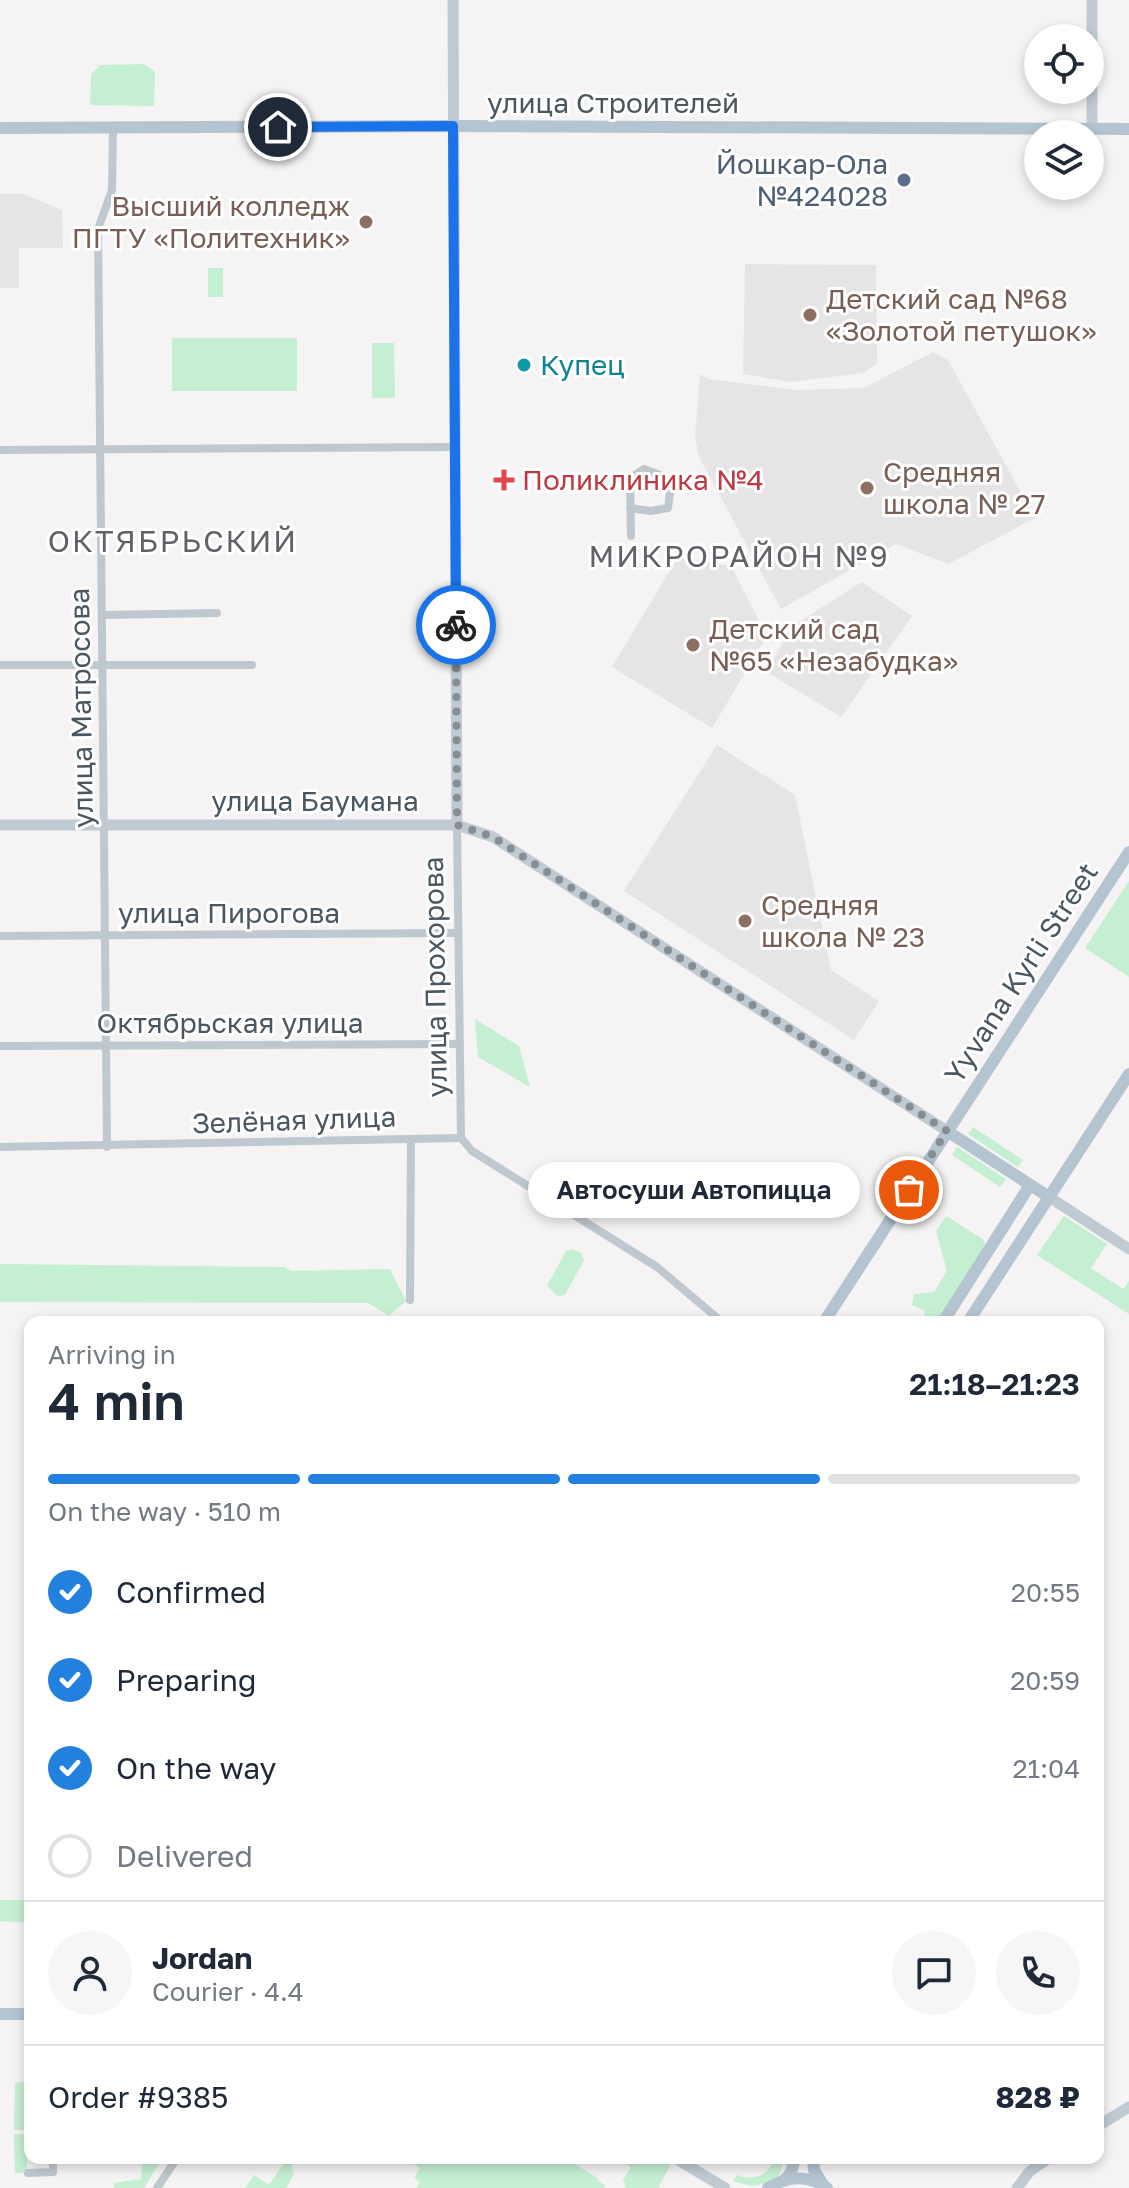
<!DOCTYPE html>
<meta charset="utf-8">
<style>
body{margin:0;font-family:"Golos Text",sans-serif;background:#f6f6f7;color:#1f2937;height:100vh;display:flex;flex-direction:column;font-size:30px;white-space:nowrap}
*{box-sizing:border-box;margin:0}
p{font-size:26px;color:#747a83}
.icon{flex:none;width:44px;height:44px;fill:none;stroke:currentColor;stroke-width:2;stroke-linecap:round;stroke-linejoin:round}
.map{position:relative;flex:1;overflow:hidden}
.drawer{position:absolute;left:24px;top:1316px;width:1080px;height:848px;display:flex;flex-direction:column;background:#fff;border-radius:16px;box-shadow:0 4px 12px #0003}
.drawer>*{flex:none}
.fabs{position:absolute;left:1024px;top:24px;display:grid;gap:16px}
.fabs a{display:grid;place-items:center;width:80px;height:80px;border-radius:50%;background:#fff;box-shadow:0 4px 12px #0003;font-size:40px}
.pin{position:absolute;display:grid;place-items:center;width:68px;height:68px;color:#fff;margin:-34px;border:4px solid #fff;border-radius:50%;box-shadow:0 2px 8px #0007}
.courier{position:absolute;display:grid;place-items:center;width:80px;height:80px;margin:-40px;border:6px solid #1a73e8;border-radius:50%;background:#fff;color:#222;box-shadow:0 2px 10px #0007}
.bubble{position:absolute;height:56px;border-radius:28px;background:#fff;box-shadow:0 4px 12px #0003;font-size:26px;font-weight:600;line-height:56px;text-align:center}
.head em{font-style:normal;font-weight:600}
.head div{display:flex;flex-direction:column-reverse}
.head{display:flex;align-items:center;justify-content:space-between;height:136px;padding:0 24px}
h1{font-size:52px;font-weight:600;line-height:60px}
.bar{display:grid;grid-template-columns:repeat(4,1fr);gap:12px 8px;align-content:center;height:96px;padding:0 24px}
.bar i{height:10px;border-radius:6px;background:#e0e1e3}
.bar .on{background:#2281df}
.bar p{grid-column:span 4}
.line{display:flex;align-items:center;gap:20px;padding:0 24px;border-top:2px solid #e0e1e3}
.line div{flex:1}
.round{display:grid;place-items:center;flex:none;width:84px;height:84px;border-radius:42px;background:#f6f6f7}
ol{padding:0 24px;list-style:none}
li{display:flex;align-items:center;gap:24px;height:88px}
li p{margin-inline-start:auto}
li .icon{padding:8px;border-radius:50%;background:#2281df;color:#fff;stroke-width:4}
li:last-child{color:#747a83}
li i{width:44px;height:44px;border:4px solid #e0e1e3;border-radius:50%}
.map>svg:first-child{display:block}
.education{fill:#e6e4e5}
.green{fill:#c5efd2}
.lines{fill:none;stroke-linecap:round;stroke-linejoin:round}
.street{stroke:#bfc8ce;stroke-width:8}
.secondary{stroke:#c0cad3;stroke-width:11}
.primary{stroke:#b4c4d0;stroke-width:12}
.done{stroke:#868e93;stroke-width:8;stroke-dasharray:0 14.4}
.route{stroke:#1a73e8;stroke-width:10}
.service-dot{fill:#5c6f8a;stroke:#fff;stroke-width:3}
.education-dot{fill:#8d6e63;stroke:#fff;stroke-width:3}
.culture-dot{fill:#0f9aa8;stroke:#fff;stroke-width:3}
.health-dot{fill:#e0444e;stroke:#fff;stroke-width:3}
.labels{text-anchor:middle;stroke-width:6;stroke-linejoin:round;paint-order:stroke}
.street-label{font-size:28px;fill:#4b5760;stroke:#fff}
.service-label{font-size:28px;fill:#4e5e75;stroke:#fff;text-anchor:end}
.education-label{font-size:28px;fill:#785e54;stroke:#fff;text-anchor:start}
.culture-label{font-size:28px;fill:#0d838f;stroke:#fff;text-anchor:start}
.health-label{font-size:28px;fill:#be3a42;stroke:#fff;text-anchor:start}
.neighbourhood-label{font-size:30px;letter-spacing:2px;fill:#5f6368;stroke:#fff}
</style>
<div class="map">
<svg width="1129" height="2188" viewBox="0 0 1129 2188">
<rect width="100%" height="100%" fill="#f5f3f3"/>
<g class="education">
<path d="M0 194H24L62 210 63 248H19V288H0Z"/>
<path d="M745 264 876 265 877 364 863 373 791 382 743 374Z"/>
<path d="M933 352 948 360 1035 518 948 564 896 544 781 609 699 457 695 437 700 374 709 379 794 390 864 388Z"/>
<path d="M678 557 731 566 767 636 712 728 612 667Z"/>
<path d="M862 582 912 616 841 717 767 672 791 627Z"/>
<path d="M717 745 795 795 831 970 879 1001 854 1040 624 891Z"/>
</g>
<g class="green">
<path d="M144 64 155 72 154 106 90 105 91 74 100 65Z"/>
<rect x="208" y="268" width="15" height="29"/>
<rect x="172" y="338" width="125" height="53"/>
<path d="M372 343H394L395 398H372Z"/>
<path d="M1129 881V977L1085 948Z"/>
<path d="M475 1019 519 1046 530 1087 478 1057Z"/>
<path d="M973 1127 1023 1160 1018 1167 968 1134Z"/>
<path d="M957 1147 1006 1179 1000 1187 952 1155Z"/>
<path d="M946 1216 984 1240 985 1248 937 1322H923L925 1311 912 1305 914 1294 934 1292 947 1271 936 1231Z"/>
<path d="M1064 1216 1107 1244 1091 1268 1123 1289 1129 1281V1314L1037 1255Z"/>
<path d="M572 1249 581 1253 584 1260 565 1295 558 1296 547 1286 566 1251Z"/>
<path d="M0 1264 284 1267 291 1271 390 1269 406 1301 389 1316 368 1303 0 1302Z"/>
<path d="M0 1900H30V1923L0 1921Z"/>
<path d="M30 2081V2130H14L15 2083Z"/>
<path d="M14 2134 27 2135V2173H15Z"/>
<path d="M143 2158H160L158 2165 144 2188H114V2183L141 2179Z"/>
<path d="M404 2158H565L599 2179 598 2181 605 2185 604 2188H416L420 2182 414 2178 420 2168Z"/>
<path d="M616 2158H656L670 2166 658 2188H626L623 2180 631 2167Z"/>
<path d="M785 2158 779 2176C762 2186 752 2188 733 2181L737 2175C755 2182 767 2175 776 2159Z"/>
<path d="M286 2160 291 2164 294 2174 286 2188H245L254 2175 269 2185Z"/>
</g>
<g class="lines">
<g class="street">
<path d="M0 450 455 447"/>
<path d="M630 508 651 511 668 508 670 493 665 477 644 469 630 478 631 536"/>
<path d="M102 615 217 613"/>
<path d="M0 665H252"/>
<path d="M457 825 461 1138"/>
<path d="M0 936 458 933"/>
<path d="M0 1046 460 1044"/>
<path d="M461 1138 472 1151 657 1267 722 1322"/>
<path d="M0 1147 461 1138"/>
<path d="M107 1147 98 229 112 190 113 128"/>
<path d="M410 1300 411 1139"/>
<path d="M28 2133H30"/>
<path d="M28 2173 53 2172V2158"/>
<path d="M157 2188 177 2158"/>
</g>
<g class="secondary">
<path d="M453 0 457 825"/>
<path d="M1092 129V0"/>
<path d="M0 825H457L493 837 947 1131"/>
<path d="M1049 1197 1129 1249"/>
<path d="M1098 2126 1129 2107"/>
<path d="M675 2158 725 2188"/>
<path d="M1017 2188 1030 2171 1049 2158"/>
</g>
<g class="primary">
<path d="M0 128 453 126 1129 129"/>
<path d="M947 1131 1049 1197"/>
<path d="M824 1322 1129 852"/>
<path d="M943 1322 1030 1185"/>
<path d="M968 1322 1129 1074"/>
<path d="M0 2014H30"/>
<path d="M813 2158 814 2170 822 2183"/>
<path d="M785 2180 791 2172 795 2158"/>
<path d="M768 2188C788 2176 807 2174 827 2188"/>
</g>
</g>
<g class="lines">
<path class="done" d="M456 625 457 825 493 837 947 1131 909 1190"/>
<path class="route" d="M278 127 453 126 456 625"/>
</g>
<circle class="service-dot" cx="904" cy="180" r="8"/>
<g class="education-dot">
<circle cx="366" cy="222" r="8"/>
<circle cx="810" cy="315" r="8"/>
<circle cx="867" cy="488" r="8"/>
<circle cx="693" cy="645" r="8"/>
<circle cx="745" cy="921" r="8"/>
</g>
<circle class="culture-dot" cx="524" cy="365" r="8"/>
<path class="health-dot" d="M500 468h8v8h8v8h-8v8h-8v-8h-8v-8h8z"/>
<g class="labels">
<g class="street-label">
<text x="613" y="113">улица Строителей</text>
<text transform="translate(81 708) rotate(-91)" y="10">улица Матросова</text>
<text x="315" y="811">улица Баумана</text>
<text x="229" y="923">улица Пирогова</text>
<text transform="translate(1021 973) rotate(-57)" y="10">Yyvana Kyrli Street</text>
<text transform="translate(435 977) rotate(-91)" y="10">улица Прохорова</text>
<text x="230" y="1033">Октябрьская улица</text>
<text transform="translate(294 1120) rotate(-2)" y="10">Зелёная улица</text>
</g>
<g class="service-label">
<text x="888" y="174">Йошкар-Ола<tspan x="888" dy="32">№424028</tspan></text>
</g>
<g class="education-label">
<text x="350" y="216" text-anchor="end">Высший колледж<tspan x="350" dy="32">ПГТУ «Политехник»</tspan></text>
<text x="826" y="309">Детский сад №68<tspan x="826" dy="32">«Золотой петушок»</tspan></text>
<text x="883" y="482">Средняя<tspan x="883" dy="32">школа № 27</tspan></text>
<text x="709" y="639">Детский сад<tspan x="709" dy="32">№65 «Незабудка»</tspan></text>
<text x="761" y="915">Средняя<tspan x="761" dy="32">школа № 23</tspan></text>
</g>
<g class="culture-label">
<text x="540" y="375">Купец</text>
</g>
<g class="health-label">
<text x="522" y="490">Поликлиника №4</text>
</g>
<g class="neighbourhood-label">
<text x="173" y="552">ОКТЯБРЬСКИЙ</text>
<text x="739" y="567">МИКРОРАЙОН №9</text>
</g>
</g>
</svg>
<div class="fabs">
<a><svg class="icon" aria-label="locate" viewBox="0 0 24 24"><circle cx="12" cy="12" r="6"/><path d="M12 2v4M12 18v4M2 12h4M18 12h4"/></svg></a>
<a><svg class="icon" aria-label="layers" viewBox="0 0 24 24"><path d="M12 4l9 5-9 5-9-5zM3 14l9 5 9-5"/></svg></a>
</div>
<div class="pin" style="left:909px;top:1190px;background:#ea580c"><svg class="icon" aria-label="bag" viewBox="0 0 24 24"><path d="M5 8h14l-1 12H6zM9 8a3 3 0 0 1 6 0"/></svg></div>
<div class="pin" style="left:278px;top:127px;background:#1f2937"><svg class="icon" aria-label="home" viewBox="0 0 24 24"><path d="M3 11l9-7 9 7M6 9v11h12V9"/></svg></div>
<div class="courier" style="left:456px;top:625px"><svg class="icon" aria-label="bike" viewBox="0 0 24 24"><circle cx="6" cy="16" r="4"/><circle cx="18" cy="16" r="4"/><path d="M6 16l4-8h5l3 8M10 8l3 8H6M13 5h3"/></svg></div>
<div class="bubble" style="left:528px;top:1162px;width:332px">Автосуши Автопицца</div>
<section class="drawer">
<div class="head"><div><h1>4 min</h1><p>Arriving in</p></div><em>21:18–21:23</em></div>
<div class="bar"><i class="on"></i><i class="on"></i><i class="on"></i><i></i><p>On the way · 510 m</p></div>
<ol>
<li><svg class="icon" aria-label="check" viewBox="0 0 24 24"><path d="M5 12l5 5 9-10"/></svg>Confirmed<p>20:55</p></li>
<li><svg class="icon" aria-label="check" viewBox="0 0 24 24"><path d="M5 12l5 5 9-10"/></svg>Preparing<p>20:59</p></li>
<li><svg class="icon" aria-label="check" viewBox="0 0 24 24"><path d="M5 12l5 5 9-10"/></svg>On the way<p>21:04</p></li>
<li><i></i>Delivered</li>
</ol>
<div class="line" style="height:144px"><a class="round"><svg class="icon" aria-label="person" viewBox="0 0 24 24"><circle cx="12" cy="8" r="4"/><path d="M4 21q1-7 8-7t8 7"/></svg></a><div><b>Jordan</b><p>Courier · 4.4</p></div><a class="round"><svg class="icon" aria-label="chat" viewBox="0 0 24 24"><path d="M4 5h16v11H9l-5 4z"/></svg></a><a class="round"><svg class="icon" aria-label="phone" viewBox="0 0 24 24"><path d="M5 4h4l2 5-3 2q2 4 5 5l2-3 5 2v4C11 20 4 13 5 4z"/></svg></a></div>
<div class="line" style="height:104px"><div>Order #9385</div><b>828 ₽</b></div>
</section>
</div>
